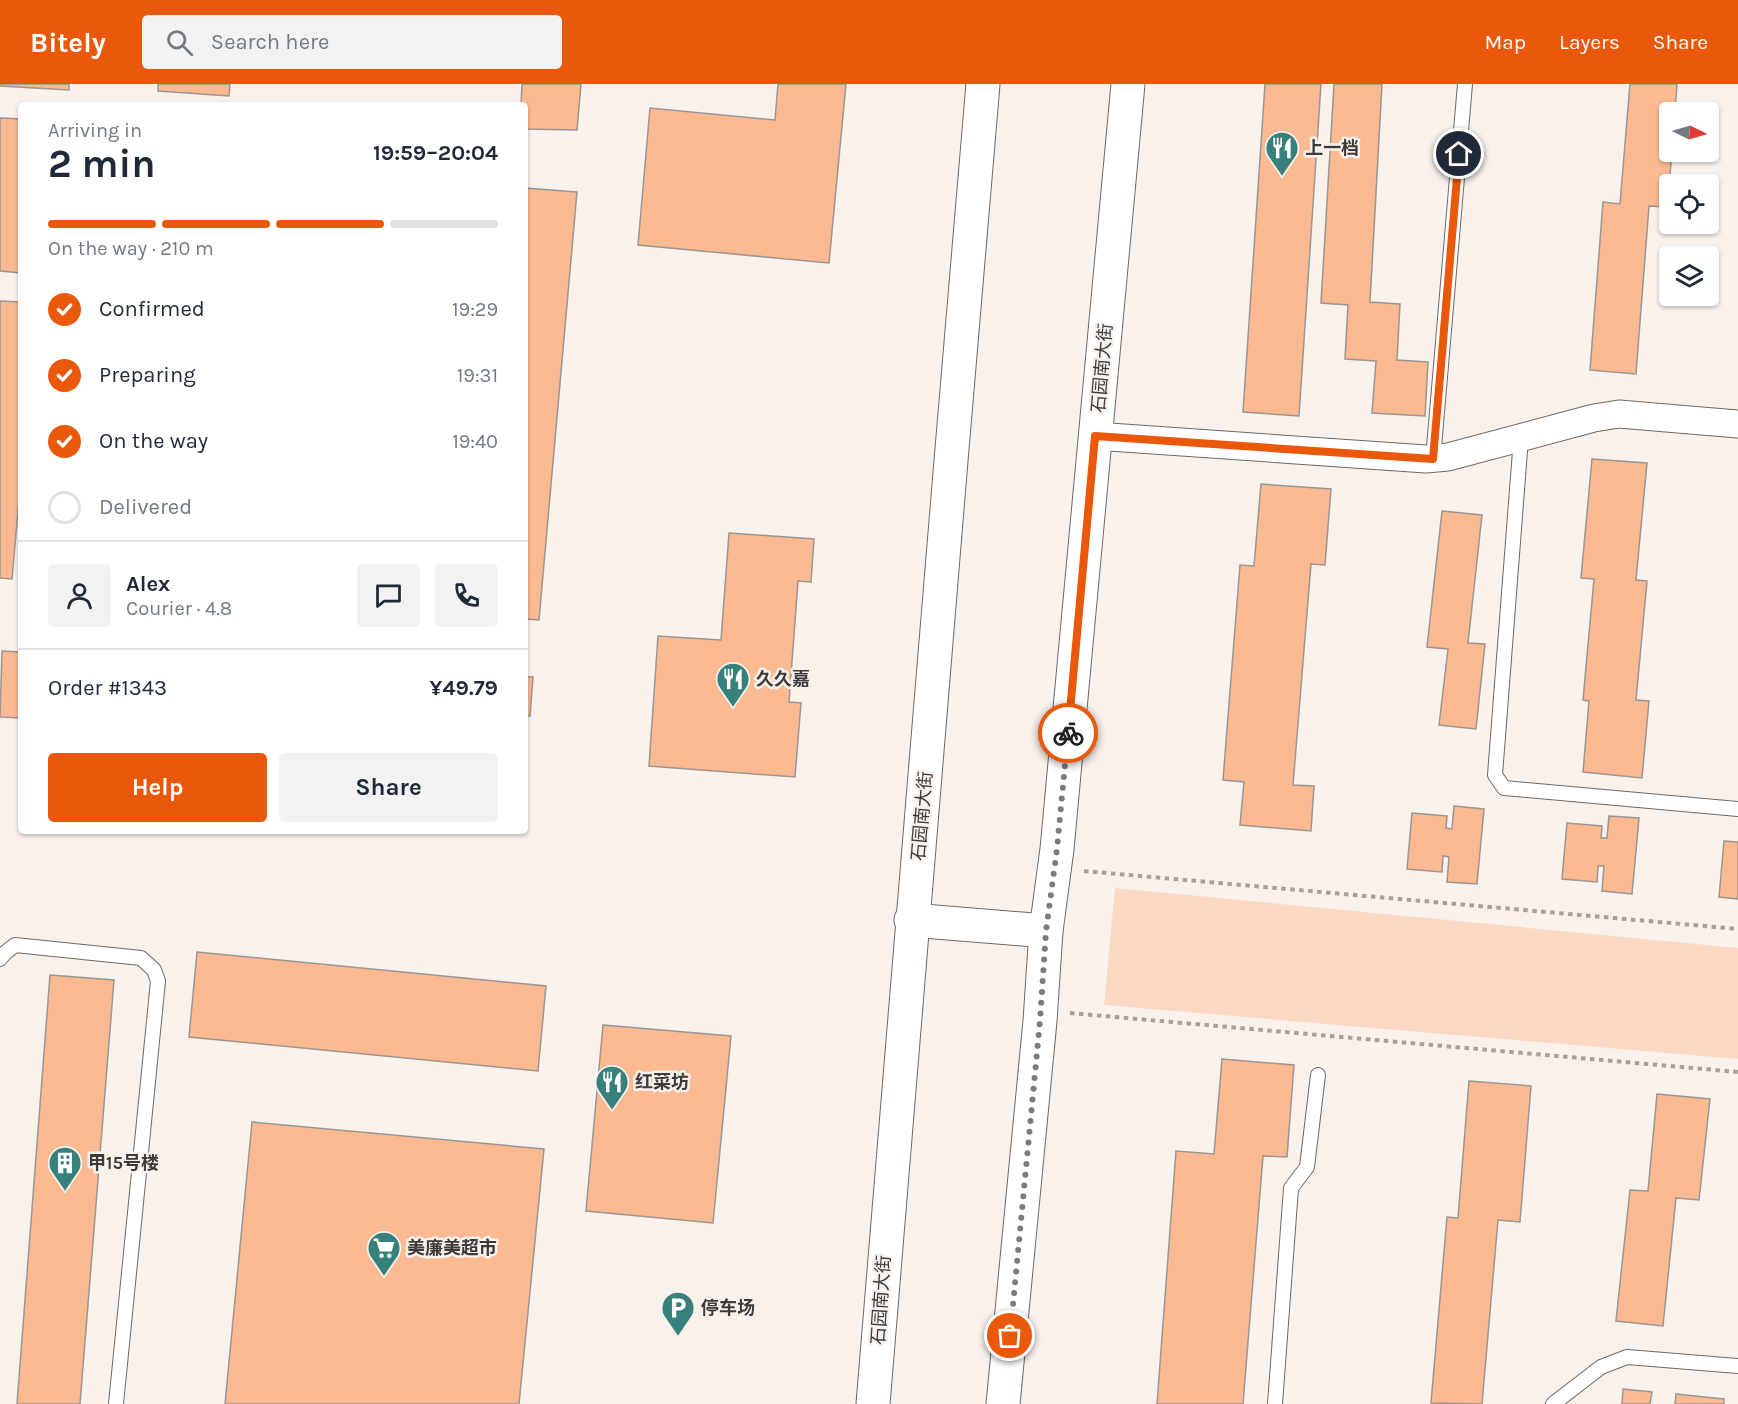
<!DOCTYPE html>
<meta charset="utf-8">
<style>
body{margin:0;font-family:Karla,"Noto Sans SC",sans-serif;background:#f2f2f3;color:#1f2937;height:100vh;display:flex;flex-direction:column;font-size:22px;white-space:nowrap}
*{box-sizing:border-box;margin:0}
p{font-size:20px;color:#747a83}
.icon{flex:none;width:33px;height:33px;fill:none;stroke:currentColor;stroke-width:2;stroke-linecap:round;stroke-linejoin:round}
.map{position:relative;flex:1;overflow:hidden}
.details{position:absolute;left:18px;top:18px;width:510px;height:732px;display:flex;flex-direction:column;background:#fff;border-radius:6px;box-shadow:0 2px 4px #0004}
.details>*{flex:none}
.needle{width:39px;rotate:95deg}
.fabs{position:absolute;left:1659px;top:18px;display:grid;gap:12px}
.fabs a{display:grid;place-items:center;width:60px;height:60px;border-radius:6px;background:#fff;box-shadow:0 2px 4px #0004;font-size:30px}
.pin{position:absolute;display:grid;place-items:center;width:51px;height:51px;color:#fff;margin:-26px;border:3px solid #fff;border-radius:50%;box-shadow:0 2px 6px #0007}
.courier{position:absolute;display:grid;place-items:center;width:60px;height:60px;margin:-30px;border:4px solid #ea580c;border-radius:50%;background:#fff;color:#222;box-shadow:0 2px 8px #0007}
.head em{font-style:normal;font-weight:700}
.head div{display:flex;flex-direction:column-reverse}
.head{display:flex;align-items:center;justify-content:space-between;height:102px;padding:0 30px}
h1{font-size:39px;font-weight:700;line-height:45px}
.bar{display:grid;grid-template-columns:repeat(4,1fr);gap:9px 6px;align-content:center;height:72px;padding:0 30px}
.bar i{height:8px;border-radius:4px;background:#e0e1e3}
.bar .current{background:#ea580c}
.bar p{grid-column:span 4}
.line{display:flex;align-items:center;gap:15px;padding:0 30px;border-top:2px solid #e0e1e3}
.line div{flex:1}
.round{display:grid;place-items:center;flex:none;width:63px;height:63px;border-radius:6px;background:#f2f2f3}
ol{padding:0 30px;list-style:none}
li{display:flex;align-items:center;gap:18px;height:66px}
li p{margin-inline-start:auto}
li .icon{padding:6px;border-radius:50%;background:#ea580c;color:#fff;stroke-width:4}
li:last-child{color:#747a83}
li i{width:33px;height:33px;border:3px solid #e0e1e3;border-radius:50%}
.action{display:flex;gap:12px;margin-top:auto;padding:12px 30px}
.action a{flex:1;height:69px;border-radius:6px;background:#ea580c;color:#fff;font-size:24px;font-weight:700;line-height:69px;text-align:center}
.action a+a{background:#f2f2f3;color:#1f2937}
header{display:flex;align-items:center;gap:36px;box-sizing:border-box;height:84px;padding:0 30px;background:#ea580c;color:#fff}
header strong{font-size:28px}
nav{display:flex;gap:33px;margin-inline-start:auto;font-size:21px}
.search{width:420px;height:54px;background:#f2f2f3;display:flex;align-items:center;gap:15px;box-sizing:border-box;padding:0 21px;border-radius:6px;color:#747a83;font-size:22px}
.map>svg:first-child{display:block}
.green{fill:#fad8c4}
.building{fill:#fbba92;stroke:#9d9590;stroke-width:1.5}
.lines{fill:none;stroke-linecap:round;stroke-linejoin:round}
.service-casing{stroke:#6f6863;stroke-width:16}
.minor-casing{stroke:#6f6863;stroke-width:29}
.tertiary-casing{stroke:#6f6863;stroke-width:35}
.primary-casing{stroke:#6f6863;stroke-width:35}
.path{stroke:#a6a09c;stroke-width:4;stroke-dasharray:4.5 4.5;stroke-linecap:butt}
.service{stroke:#fff;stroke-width:14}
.minor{stroke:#fff;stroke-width:27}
.tertiary{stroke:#fff;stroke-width:33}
.primary{stroke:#fff;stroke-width:33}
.done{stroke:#7f7a77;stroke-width:6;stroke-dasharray:0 10.8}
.route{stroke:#ea580c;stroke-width:8}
.labels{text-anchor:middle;stroke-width:5;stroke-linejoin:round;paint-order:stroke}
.poi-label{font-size:18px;font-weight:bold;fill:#3d3a38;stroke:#f9f1ec;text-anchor:start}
.street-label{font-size:18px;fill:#3d3a38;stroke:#f9f1ec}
</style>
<header>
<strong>Bitely</strong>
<div class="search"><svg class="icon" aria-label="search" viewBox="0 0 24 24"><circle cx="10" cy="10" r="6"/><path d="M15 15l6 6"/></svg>Search here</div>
<nav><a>Map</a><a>Layers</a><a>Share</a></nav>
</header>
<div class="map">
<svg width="1738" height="1320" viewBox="0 0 1738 1320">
<rect width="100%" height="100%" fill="#f9f1ec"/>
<path class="green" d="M1115 804 1738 864V975L1104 921Z"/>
<g class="building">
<path d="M0 0H69V6L0 2Z"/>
<path d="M158 0H230L229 12 158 7Z"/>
<path d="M522 0H581L577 46 525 45V21H521Z"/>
<path d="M778 0H846L829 179 638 161 650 24 775 36Z"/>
<path d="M1265 0H1321L1299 332 1243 328Z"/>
<path d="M1334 0H1382L1370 218 1400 220 1397 276 1428 278 1425 332 1372 329 1376 277 1345 275 1348 221 1321 219Z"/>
<path d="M1630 0H1677L1675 28H1670V68H1672L1667 123 1649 122 1636 290 1590 286 1603 118 1620 120Z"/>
<path d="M0 34 21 35V189L0 187Z"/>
<path d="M525 104 577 108 539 536 525 535Z"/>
<path d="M0 217 21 218V393L12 495 0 494Z"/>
<path d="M1592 375 1647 379 1636 496 1647 497 1636 616 1649 617 1642 694 1583 688 1589 617 1583 616 1594 495 1581 494Z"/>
<path d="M1261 400 1331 405 1325 481 1311 480 1293 701 1314 702 1311 747 1240 741 1244 698 1223 696 1240 481 1254 482Z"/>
<path d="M1442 427 1482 431 1468 559 1485 560 1476 645 1439 641 1448 565 1427 563Z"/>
<path d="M729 449 814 455 811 498 798 497 789 618 801 619 795 693 649 682 658 552 721 556Z"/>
<path d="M2 567 21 568V634L0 633Z"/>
<path d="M525 593H533L530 632H525Z"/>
<path d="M1454 722 1484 725 1477 800 1447 798 1449 773 1443 772 1442 788 1407 785 1412 729 1447 732 1446 744 1452 745Z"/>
<path d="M1609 732 1639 734 1632 810 1602 807 1604 782H1598L1597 798 1562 795 1567 739 1602 742 1601 754H1607Z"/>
<path d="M1724 757 1738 758V815L1719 813Z"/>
<path d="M197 868 546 902 538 987 189 953Z"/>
<path d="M50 891 114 896 80 1320H17Z"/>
<path d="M603 941 731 952 713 1139 586 1127Z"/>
<path d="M1222 975 1294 981 1287 1073 1263 1072 1243 1320H1157L1176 1067 1214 1070Z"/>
<path d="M1469 997 1531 1002 1520 1138 1498 1136 1482 1320 1431 1319 1447 1133 1458 1134Z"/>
<path d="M1657 1010 1710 1015 1699 1116 1676 1114 1663 1242 1616 1237 1630 1106 1648 1107Z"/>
<path d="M252 1038 544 1065 519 1320H225Z"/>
<path d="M1623 1305 1652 1308 1650 1320H1622Z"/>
<path d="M1676 1310 1724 1315V1320H1675Z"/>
</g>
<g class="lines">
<g class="service-casing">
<g id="service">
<path d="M1521 354 1495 691 1504 704 1738 725"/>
<path d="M1433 375 1465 0"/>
<path d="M0 875 5 869 15 861 141 874 154 886 158 897 116 1320"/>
<path d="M1275 1320 1291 1104 1307 1083 1318 991"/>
<path d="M1553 1320 1601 1283 1627 1273 1738 1282"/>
</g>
</g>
<g class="minor-casing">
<path id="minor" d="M1095 352 1426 375 1448 373 1594 334 1619 330 1738 340"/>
</g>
<g class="tertiary-casing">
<path id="tertiary" d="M911 836 1046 847"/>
</g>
<g class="primary-casing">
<g id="primary">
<path d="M873 1320C907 880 946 440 983 0"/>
<path d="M1003 1320 1040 937 1046 847 1057 765 1128 0"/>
</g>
</g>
<g class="path">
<path d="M1084 787 1738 845"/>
<path d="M1070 929 1738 988"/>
</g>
<use href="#service" class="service"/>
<use href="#minor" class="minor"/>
<use href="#tertiary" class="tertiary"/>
<use href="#primary" class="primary"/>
</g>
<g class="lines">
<path class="done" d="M1010 1252 1040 937 1046 847 1057 765 1068 649"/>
<path class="route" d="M1068 649 1095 352 1433 375 1459 70"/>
</g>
<defs>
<g id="restaurant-pin" transform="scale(1.725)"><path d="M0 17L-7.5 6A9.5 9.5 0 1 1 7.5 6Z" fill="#38807b" stroke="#f9f1ec"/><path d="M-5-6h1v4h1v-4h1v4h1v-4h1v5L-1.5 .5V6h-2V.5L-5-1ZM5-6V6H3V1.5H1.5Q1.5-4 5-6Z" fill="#fff"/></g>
<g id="building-pin" transform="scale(1.725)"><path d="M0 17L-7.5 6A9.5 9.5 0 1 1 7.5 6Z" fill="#38807b" stroke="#f9f1ec"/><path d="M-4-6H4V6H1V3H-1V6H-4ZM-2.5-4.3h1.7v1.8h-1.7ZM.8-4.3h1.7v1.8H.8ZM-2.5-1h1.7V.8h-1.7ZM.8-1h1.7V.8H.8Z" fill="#fff"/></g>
<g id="supermarket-pin" transform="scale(1.725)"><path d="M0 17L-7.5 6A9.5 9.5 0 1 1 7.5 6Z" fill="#38807b" stroke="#f9f1ec"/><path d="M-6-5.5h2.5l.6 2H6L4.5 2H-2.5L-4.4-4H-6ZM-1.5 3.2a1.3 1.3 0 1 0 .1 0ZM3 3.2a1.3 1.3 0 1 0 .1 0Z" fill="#fff"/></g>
<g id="parking-pin" transform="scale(1.725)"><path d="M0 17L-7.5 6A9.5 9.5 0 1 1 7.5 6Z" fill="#38807b" stroke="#f9f1ec"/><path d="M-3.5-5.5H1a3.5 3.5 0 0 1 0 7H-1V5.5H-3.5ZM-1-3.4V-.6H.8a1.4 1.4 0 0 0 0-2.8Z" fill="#fff"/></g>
</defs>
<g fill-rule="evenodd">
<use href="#restaurant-pin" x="1282" y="64"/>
<use href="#restaurant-pin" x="733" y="595"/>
<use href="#restaurant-pin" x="612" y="998"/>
<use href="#building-pin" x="65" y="1079"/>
<use href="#supermarket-pin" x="384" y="1164"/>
<use href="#parking-pin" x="678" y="1224"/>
</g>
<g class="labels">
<g class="poi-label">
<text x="1305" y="70">上一档</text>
<text x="756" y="601">久久嘉</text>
<text x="635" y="1004">红菜坊</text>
<text x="88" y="1085">甲15号楼</text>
<text x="407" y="1170">美廉美超市</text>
<text x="701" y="1230">停车场</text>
</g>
<g class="street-label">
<text transform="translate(1102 284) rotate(-85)" y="6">石园南大街</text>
<text transform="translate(922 732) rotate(-85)" y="6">石园南大街</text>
<text transform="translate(881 1216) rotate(-86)" y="6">石园南大街</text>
</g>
</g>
</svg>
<div class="fabs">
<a><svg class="needle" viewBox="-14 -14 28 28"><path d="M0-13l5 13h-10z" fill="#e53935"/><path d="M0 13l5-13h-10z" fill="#747a83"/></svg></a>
<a><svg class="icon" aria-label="locate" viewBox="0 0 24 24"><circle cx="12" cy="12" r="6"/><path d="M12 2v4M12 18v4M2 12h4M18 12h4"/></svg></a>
<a><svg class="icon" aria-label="layers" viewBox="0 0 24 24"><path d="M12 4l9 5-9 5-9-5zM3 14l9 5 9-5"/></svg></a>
</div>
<div class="pin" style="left:1010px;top:1252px;background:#ea580c"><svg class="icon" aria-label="bag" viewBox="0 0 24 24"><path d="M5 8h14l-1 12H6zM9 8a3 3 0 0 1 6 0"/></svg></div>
<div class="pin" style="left:1459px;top:70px;background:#1f2937"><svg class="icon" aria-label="home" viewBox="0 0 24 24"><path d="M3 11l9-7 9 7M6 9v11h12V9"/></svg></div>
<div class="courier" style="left:1068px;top:649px"><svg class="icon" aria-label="bike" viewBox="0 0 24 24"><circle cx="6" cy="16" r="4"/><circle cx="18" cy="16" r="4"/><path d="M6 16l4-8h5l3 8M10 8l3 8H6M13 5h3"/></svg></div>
<section class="details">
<div class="head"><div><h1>2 min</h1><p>Arriving in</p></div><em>19:59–20:04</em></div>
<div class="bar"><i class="current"></i><i class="current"></i><i class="current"></i><i></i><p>On the way · 210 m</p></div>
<ol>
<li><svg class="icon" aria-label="check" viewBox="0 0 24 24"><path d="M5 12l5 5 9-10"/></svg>Confirmed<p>19:29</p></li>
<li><svg class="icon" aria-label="check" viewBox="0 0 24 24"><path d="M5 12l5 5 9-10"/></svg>Preparing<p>19:31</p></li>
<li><svg class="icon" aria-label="check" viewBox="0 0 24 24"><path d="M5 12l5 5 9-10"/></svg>On the way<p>19:40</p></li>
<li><i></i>Delivered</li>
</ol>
<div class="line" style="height:108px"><a class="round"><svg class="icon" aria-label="person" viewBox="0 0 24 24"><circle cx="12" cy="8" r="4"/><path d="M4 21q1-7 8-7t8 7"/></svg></a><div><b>Alex</b><p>Courier · 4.8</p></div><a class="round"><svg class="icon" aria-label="chat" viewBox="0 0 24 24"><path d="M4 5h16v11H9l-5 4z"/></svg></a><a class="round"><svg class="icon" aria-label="phone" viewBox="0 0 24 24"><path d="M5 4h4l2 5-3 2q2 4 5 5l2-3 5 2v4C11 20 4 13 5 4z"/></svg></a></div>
<div class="line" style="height:78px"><div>Order #1343</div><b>¥49.79</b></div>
<div class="action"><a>Help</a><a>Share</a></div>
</section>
</div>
